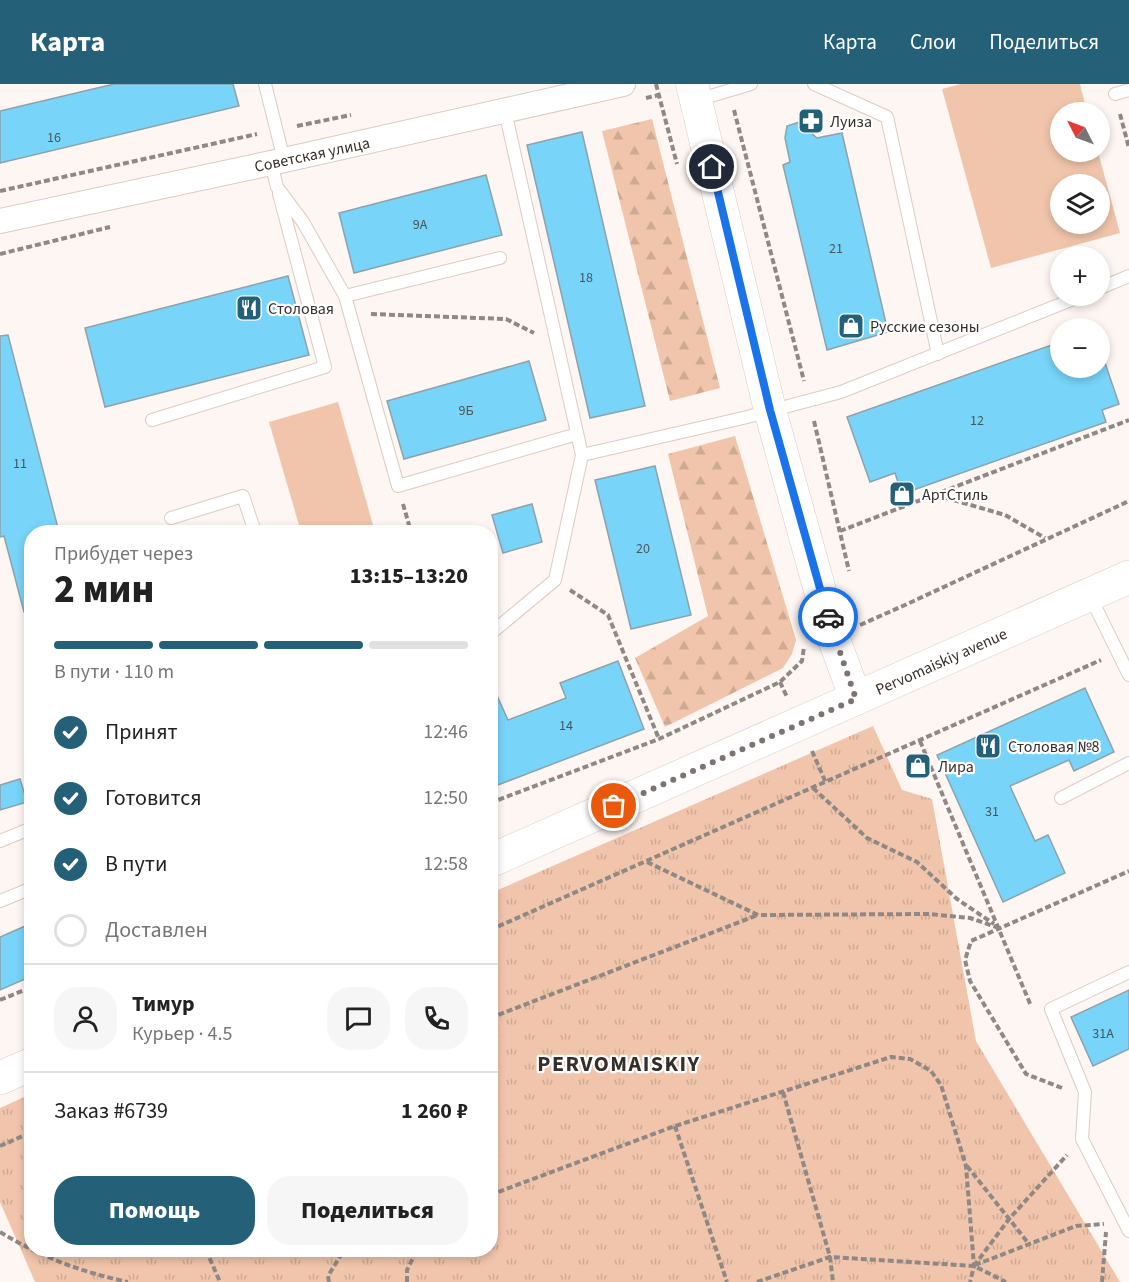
<!DOCTYPE html>
<html lang="ru">
<meta charset="utf-8">
<style>
body{margin:0;font-family:"Source Sans 3",sans-serif;background:#f6f6f6;color:#222;height:100vh;display:flex;flex-direction:column;font-size:22px;white-space:nowrap}
*{box-sizing:border-box;margin:0}
p{font-size:20px;color:#767676}
.icon{flex:none;width:33px;height:33px;fill:none;stroke:currentColor;stroke-width:2;stroke-linecap:round;stroke-linejoin:round}
.map{position:relative;flex:1;overflow:hidden}
.panel{position:absolute;left:24px;top:441px;width:474px;height:732px;display:flex;flex-direction:column;background:#fff;border-radius:24px;box-shadow:0 3px 9px #0003}
.panel>*{flex:none}
.needle{width:39px;rotate:312deg}
.fabs{position:absolute;left:1050px;top:18px;display:grid;gap:12px}
.fabs a{display:grid;place-items:center;width:60px;height:60px;border-radius:50%;background:#fff;box-shadow:0 3px 9px #0003;font-size:30px}
.pin{position:absolute;display:grid;place-items:center;width:51px;height:51px;color:#fff;margin:-26px;border:3px solid #fff;border-radius:50%;box-shadow:0 2px 6px #0007}
.courier{position:absolute;display:grid;place-items:center;width:60px;height:60px;margin:-30px;border:4px solid #1a73e8;border-radius:50%;background:#fff;color:#222;box-shadow:0 2px 8px #0007}
.summary em{font-style:normal;font-weight:800}
.summary div{display:flex;flex-direction:column-reverse}
.summary{display:flex;align-items:center;justify-content:space-between;height:102px;padding:0 30px}
h1{font-size:39px;font-weight:800;line-height:45px}
.bar{display:grid;grid-template-columns:repeat(4,1fr);gap:9px 6px;align-content:center;height:72px;padding:0 30px}
.bar i{height:8px;border-radius:4px;background:#e0e0e0}
.bar .active{background:#246178}
.bar p{grid-column:span 4}
.line{display:flex;align-items:center;gap:15px;padding:0 30px;border-top:2px solid #e0e0e0}
.line div{flex:1}
.round{display:grid;place-items:center;flex:none;width:63px;height:63px;border-radius:24px;background:#f6f6f6}
ol{padding:0 30px;list-style:none}
li{display:flex;align-items:center;gap:18px;height:66px}
li p{margin-inline-start:auto}
li .icon{padding:6px;border-radius:50%;background:#246178;color:#fff;stroke-width:4}
li:last-child{color:#767676}
li i{width:33px;height:33px;border:3px solid #e0e0e0;border-radius:50%}
.button{display:flex;gap:12px;margin-top:auto;padding:12px 30px}
.button a{flex:1;height:69px;border-radius:24px;background:#246178;color:#fff;font-size:24px;font-weight:800;line-height:69px;text-align:center}
.button a+a{background:#f6f6f6;color:#222}
header{display:flex;align-items:center;gap:36px;box-sizing:border-box;height:84px;padding:0 30px;background:#246178;color:#fff}
header strong{font-size:28px}
nav{display:flex;gap:33px;margin-inline-start:auto;font-size:21px}
.map>svg:first-child{display:block}
.grass{fill:url(#grass-tufts)}
.forest{fill:url(#forest-firs)}
.pitch{fill:#f1c5ab;fill-rule:evenodd}
.building{fill:#78d4f9;stroke:#8fa2aa;stroke-width:1.5}
.lines{fill:none;stroke-linecap:round;stroke-linejoin:round}
.service-casing{stroke:#ddcbc1;stroke-width:14}
.minor-casing{stroke:#ddcbc1;stroke-width:26}
.tertiary-casing{stroke:#ddcbc1;stroke-width:33}
.primary-casing{stroke:#ddcbc1;stroke-width:34}
.path{stroke:#8f8884;stroke-width:4;stroke-dasharray:6 3;stroke-linecap:butt}
.service{stroke:#fff;stroke-width:12}
.minor{stroke:#fff;stroke-width:24}
.tertiary{stroke:#fff;stroke-width:32}
.primary{stroke:#fff;stroke-width:33}
.done{stroke:#7b7470;stroke-width:6;stroke-dasharray:0 10.8}
.route{stroke:#1a73e8;stroke-width:8}
.labels{text-anchor:middle;stroke-width:4.5;stroke-linejoin:round;paint-order:stroke}
.number-label{font-size:14px;fill:#46585e}
.poi-label{font-size:16px;fill:#352e2a;stroke:#fff;text-anchor:start}
.street-label{font-size:16px;fill:#352e2a;stroke:#fff}
.district-label{font-size:22px;font-weight:bold;letter-spacing:1.5px;fill:#352e2a;stroke:#fff}
</style>
<header>
<strong>Карта</strong>
<nav><a>Карта</a><a>Слои</a><a>Поделиться</a></nav>
</header>
<div class="map">
<svg width="1129" height="1198" viewBox="0 0 1129 1198">
<defs>
<pattern id="grass-tufts" width="24" height="20" patternUnits="userSpaceOnUse" patternTransform="scale(1.5)"><rect width="24" height="20" fill="#f1c5ab"/><path d="M3 7l-1-3M5 7V3M7 7l1-3M15 17l-1-3M17 17v-4M19 17l1-3" fill="none" stroke="#cfaa93"/></pattern>
<pattern id="forest-firs" width="22" height="20" patternUnits="userSpaceOnUse" patternTransform="scale(1.5)"><rect width="22" height="20" fill="#f1c5ab"/><path d="M5 1l3.5 6h-7zM16 11l3.5 6h-7z" fill="#cfaa93"/></pattern>
</defs>
<rect width="100%" height="100%" fill="#fdf6f2"/>
<path class="grass" d="M873 642 902 706 932 715 976 957 1120 1198H35L0 1118V1024L31 1010 32 1166H490L491 809Z"/>
<g class="forest">
<path d="M652 35 720 304 670 317 602 47Z"/>
<path d="M735 352 796 556 792 570 783 584 665 643 635 574 708 532 668 370Z"/>
</g>
<g class="pitch">
<path d="M961 0H1080L1087 28H1060V68H1098L1120 149 991 184 942 5ZM1060 100H1100V140H1060Z"/>
<path d="M338 318 375 448H301L269 338Z"/>
</g>
<g class="building">
<path d="M114 0H233L239 22 0 79V27Z"/>
<path d="M799 38 817 54 842 49 888 248 827 266 783 81 790 78 785 54 787 42Z"/>
<path d="M582 48 645 322 590 334 527 61Z"/>
<path d="M486 91 502 151 354 189 339 129Z"/>
<path d="M288 192 309 271 105 323 85 244Z"/>
<path d="M8 251 59 448H32V527L24 528 4 452 0 453V252Z"/>
<path d="M1060 258V284H1100V264L1119 320 1102 326 1106 338 902 410 895 389 870 398 847 333Z"/>
<path d="M529 277 546 336 404 375 387 317Z"/>
<path d="M655 382 691 531 631 545 595 396Z"/>
<path d="M532 420 542 458 503 469 492 431Z"/>
<path d="M618 577 644 645 490 704V596L508 636 566 614 560 599Z"/>
<path d="M1085 604 1114 668 1074 687 1069 676 1010 702 1035 757 1048 751 1065 789 1003 818 937 671Z"/>
<path d="M20 695 27 718 0 726V701Z"/>
<path d="M32 839V892L0 906V853Z"/>
<path d="M1129 906V965L1093 982 1071 933Z"/>
</g>
<g class="lines">
<g class="service-casing">
<g id="service">
<path d="M265 0 284 76"/>
<path d="M814 0 887 33 938 270"/>
<path d="M1115 10 1129 6"/>
<path d="M697 16 751 0"/>
<path d="M505 27 582 371"/>
<path d="M271 79 277 103 303 138 345 212 398 402 577 350"/>
<path d="M1100 204 1129 192"/>
<path d="M345 212 500 174"/>
<path d="M152 336 325 283 279 110"/>
<path d="M171 434 243 412 255 448"/>
<path d="M1090 512 1129 591"/>
<path d="M490 550 555 496 582 371 743 334 841 308 1081 212"/>
<path d="M1061 714 1129 679"/>
<path d="M0 757 32 744"/>
<path d="M0 817 32 804"/>
<path d="M1129 888 1051 925 1085 1008 1082 1055 1129 1147"/>
</g>
</g>
<g class="minor-casing">
<path id="minor" d="M0 137 271 79 623 0"/>
</g>
<g class="tertiary-casing">
<path id="tertiary" d="M692 0 770 326 832 550 856 615"/>
</g>
<g class="primary-casing">
<g id="primary">
<path d="M490 777 1129 493"/>
<path d="M0 994 32 980"/>
</g>
</g>
<g class="path">
<path d="M656 0 677 80"/>
<path d="M646 14 659 11"/>
<path d="M734 26 804 297"/>
<path d="M1120 30 1129 64"/>
<path d="M297 42 351 31"/>
<path d="M0 107 257 50"/>
<path d="M0 170 110 143"/>
<path d="M371 230 506 235 534 249"/>
<path d="M814 337 849 487"/>
<path d="M936 411 1005 431 1045 454"/>
<path d="M403 420 411 448"/>
<path d="M840 447 1129 336"/>
<path d="M570 506 608 531 659 655"/>
<path d="M860 541 905 521 1129 417"/>
<path d="M780 598 787 613"/>
<path d="M920 657 1031 922"/>
<path d="M812 667 826 699"/>
<path d="M813 704 867 754 917 778 957 815 994 840"/>
<path d="M490 719 659 655 780 598 802 577 804 563"/>
<path d="M647 778 758 831 929 830 970 834 999 844"/>
<path d="M490 846 1101 576"/>
<path d="M0 916 32 903"/>
<path d="M490 934 758 831"/>
<path d="M1062 1004 1026 990 970 897 965 876 971 857 1129 787"/>
<path d="M783 1008 830 1173 833 1198"/>
<path d="M675 1042 727 1198"/>
<path d="M0 1062 32 1048"/>
<path d="M967 1082 1029 1160"/>
<path d="M490 1111 675 1042 891 973 910 975 931 987 941 1001 966 1082 974 1182 970 1198"/>
<path d="M0 1148C41 1173 81 1188 128 1198"/>
<path d="M206 1166 220 1198"/>
<path d="M975 1181 1076 1142 1104 1140"/>
<path d="M974 1182 1009 1135 1067 1071"/>
<path d="M329 1198 328 1192 344 1166"/>
<path d="M407 1198V1186L417 1166"/>
<path d="M757 1198 830 1173 974 1182 1006 1198"/>
<path d="M1102 1198 1106 1148"/>
</g>
<use href="#service" class="service"/>
<use href="#minor" class="minor"/>
<use href="#tertiary" class="tertiary"/>
<use href="#primary" class="primary"/>
</g>
<g class="lines">
<path class="done" d="M614 722 856 615 828 533"/>
<path class="route" d="M712 83 770 326 828 533"/>
</g>
<defs>
<g id="pharmacy-square" transform="scale(1.35)"><rect x="-9" y="-9" width="18" height="18" rx="4" fill="#246178" stroke="#fff"/><path d="M-2-6h4v4h4v4h-4v4h-4v-4h-4v-4h4Z" fill="#fff"/></g>
<g id="restaurant-square" transform="scale(1.35)"><rect x="-9" y="-9" width="18" height="18" rx="4" fill="#246178" stroke="#fff"/><path d="M-5-6h1v4h1v-4h1v4h1v-4h1v5L-1.5 .5V6h-2V.5L-5-1ZM5-6V6H3V1.5H1.5Q1.5-4 5-6Z" fill="#fff"/></g>
<g id="shop-square" transform="scale(1.35)"><rect x="-9" y="-9" width="18" height="18" rx="4" fill="#246178" stroke="#fff"/><path d="M-5-2.5h2.3a2.7 3.5 0 0 1 5.4 0H5L5.5 6h-11ZM-1.5-2.5h3a1.5 2.3 0 0 0-3 0Z" fill="#fff"/></g>
</defs>
<g fill-rule="evenodd">
<use href="#pharmacy-square" x="811" y="37"/>
<use href="#restaurant-square" x="249" y="224"/>
<use href="#shop-square" x="851" y="242"/>
<use href="#shop-square" x="902" y="410"/>
<use href="#restaurant-square" x="988" y="662"/>
<use href="#shop-square" x="918" y="682"/>
</g>
<g class="labels">
<g class="number-label">
<text x="54" y="58">16</text>
<text x="420" y="145">9А</text>
<text x="836" y="169">21</text>
<text x="586" y="198">18</text>
<text x="466" y="331">9Б</text>
<text x="977" y="341">12</text>
<text x="20" y="384">11</text>
<text x="643" y="469">20</text>
<text x="566" y="646">14</text>
<text x="992" y="732">31</text>
<text x="1103" y="954">31А</text>
</g>
<g class="poi-label">
<text x="830" y="43">Луиза</text>
<text x="268" y="230">Столовая</text>
<text x="870" y="248">Русские сезоны</text>
<text x="922" y="416">АртСтиль</text>
<text x="1008" y="668">Столовая №8</text>
<text x="938" y="688">Лира</text>
</g>
<g class="street-label">
<text transform="translate(312 70) rotate(-12)" y="6">Советская улица</text>
<text transform="translate(941 577) rotate(-24)" y="6">Pervomaiskiy avenue</text>
</g>
<g class="district-label">
<text x="619" y="987">PERVOMAISKIY</text>
</g>
</g>
</svg>
<div class="fabs">
<a><svg class="needle" viewBox="-14 -14 28 28"><path d="M0-13l5 13h-10z" fill="#e53935"/><path d="M0 13l5-13h-10z" fill="#767676"/></svg></a>
<a><svg class="icon" aria-label="layers" viewBox="0 0 24 24"><path d="M12 4l9 5-9 5-9-5zM3 14l9 5 9-5"/></svg></a>
<a>+</a>
<a>−</a>
</div>
<div class="pin" style="left:614px;top:722px;background:#ea580c"><svg class="icon" aria-label="bag" viewBox="0 0 24 24"><path d="M5 8h14l-1 12H6zM9 8a3 3 0 0 1 6 0"/></svg></div>
<div class="pin" style="left:712px;top:83px;background:#1f2937"><svg class="icon" aria-label="home" viewBox="0 0 24 24"><path d="M3 11l9-7 9 7M6 9v11h12V9"/></svg></div>
<div class="courier" style="left:828px;top:533px"><svg class="icon" aria-label="car" viewBox="0 0 24 24"><path d="M5 17H2v-5l4-1 3-4h7l3 4 3 1v5h-3M9 17h6M6 11h13"/><circle cx="7" cy="17" r="2"/><circle cx="17" cy="17" r="2"/></svg></div>
<section class="panel">
<div class="summary"><div><h1>2 мин</h1><p>Прибудет через</p></div><em>13:15–13:20</em></div>
<div class="bar"><i class="active"></i><i class="active"></i><i class="active"></i><i></i><p>В пути · 110 m</p></div>
<ol>
<li><svg class="icon" aria-label="check" viewBox="0 0 24 24"><path d="M5 12l5 5 9-10"/></svg>Принят<p>12:46</p></li>
<li><svg class="icon" aria-label="check" viewBox="0 0 24 24"><path d="M5 12l5 5 9-10"/></svg>Готовится<p>12:50</p></li>
<li><svg class="icon" aria-label="check" viewBox="0 0 24 24"><path d="M5 12l5 5 9-10"/></svg>В пути<p>12:58</p></li>
<li><i></i>Доставлен</li>
</ol>
<div class="line" style="height:108px"><a class="round"><svg class="icon" aria-label="person" viewBox="0 0 24 24"><circle cx="12" cy="8" r="4"/><path d="M4 21q1-7 8-7t8 7"/></svg></a><div><b>Тимур</b><p>Курьер · 4.5</p></div><a class="round"><svg class="icon" aria-label="chat" viewBox="0 0 24 24"><path d="M4 5h16v11H9l-5 4z"/></svg></a><a class="round"><svg class="icon" aria-label="phone" viewBox="0 0 24 24"><path d="M5 4h4l2 5-3 2q2 4 5 5l2-3 5 2v4C11 20 4 13 5 4z"/></svg></a></div>
<div class="line" style="height:78px"><div>Заказ #6739</div><b>1 260 ₽</b></div>
<div class="button"><a>Помощь</a><a>Поделиться</a></div>
</section>
</div>
